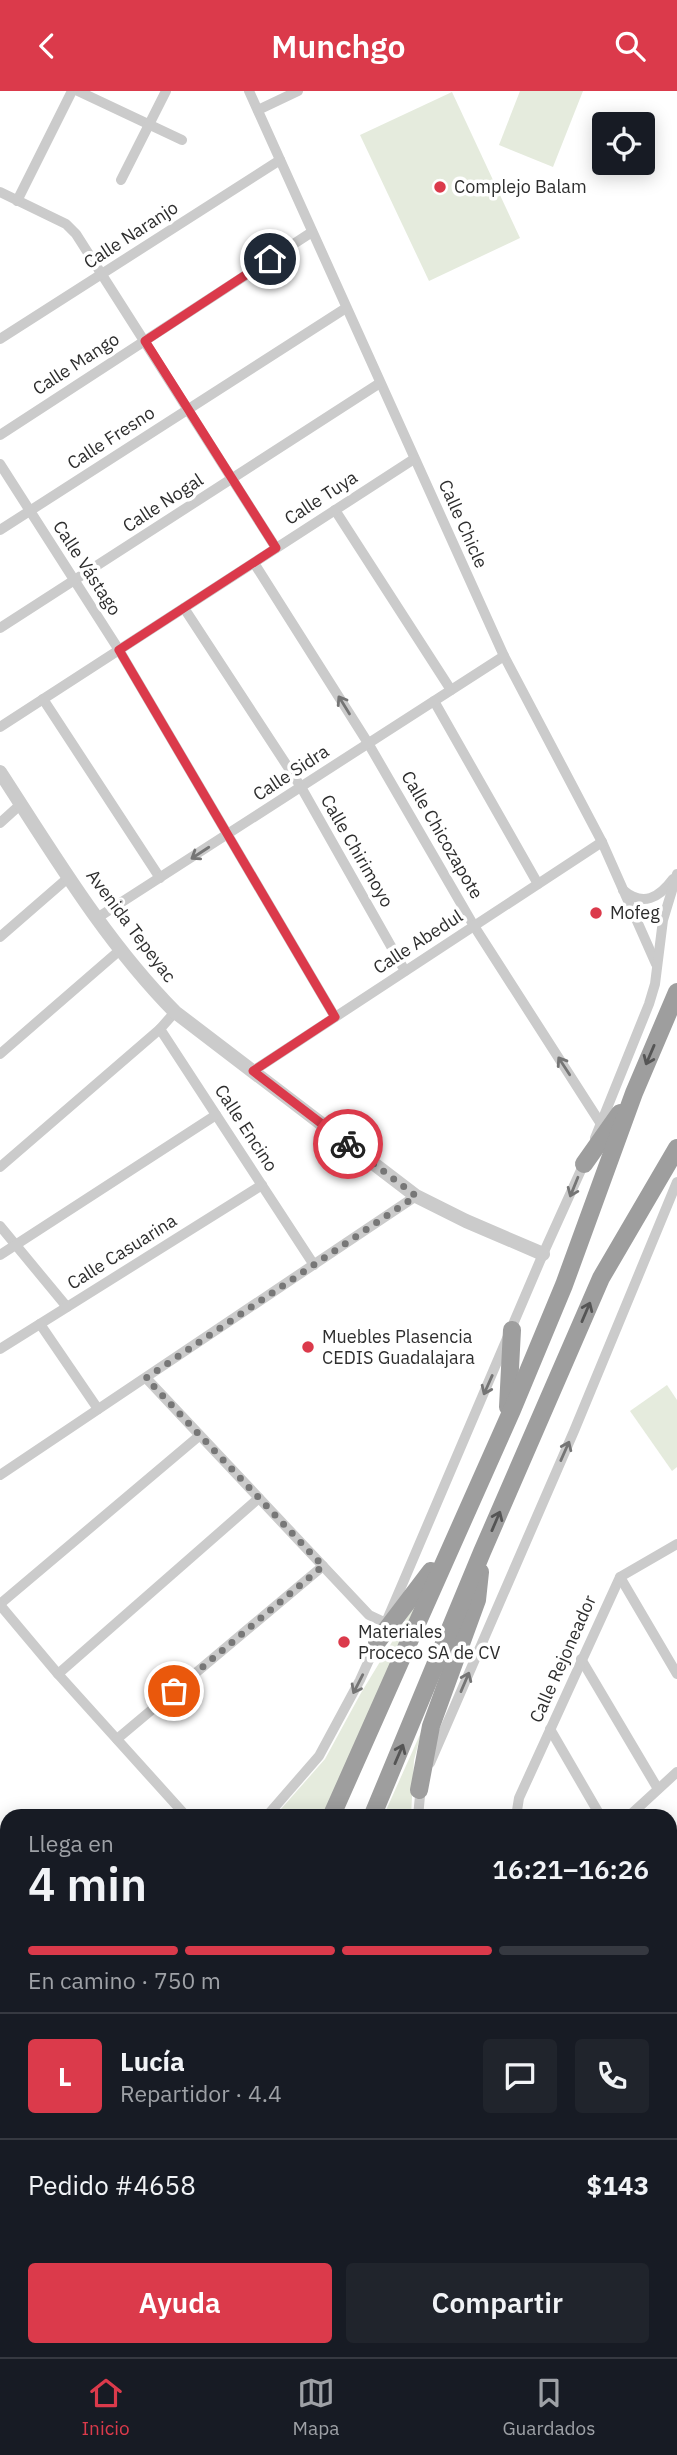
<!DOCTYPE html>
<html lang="es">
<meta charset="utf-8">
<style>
body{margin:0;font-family:"IBM Plex Sans",sans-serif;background:#20242c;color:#f1f3f6;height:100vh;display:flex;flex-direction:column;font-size:26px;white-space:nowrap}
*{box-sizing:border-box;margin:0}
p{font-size:23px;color:#9ea1a6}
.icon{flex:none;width:38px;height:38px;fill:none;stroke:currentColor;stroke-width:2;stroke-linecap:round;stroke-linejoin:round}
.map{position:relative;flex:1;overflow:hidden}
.drawer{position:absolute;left:0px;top:1718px;width:677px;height:548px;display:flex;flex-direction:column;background:#171b24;border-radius:21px 21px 0 0;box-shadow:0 4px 18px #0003}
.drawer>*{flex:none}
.controls{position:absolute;left:592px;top:21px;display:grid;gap:14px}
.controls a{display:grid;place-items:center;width:63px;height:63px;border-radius:7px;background:#171b24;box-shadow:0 4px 18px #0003;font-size:35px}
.pin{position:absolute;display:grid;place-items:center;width:60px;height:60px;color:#fff;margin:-30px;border:4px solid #fff;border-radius:50%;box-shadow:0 2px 7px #0007}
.courier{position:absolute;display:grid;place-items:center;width:70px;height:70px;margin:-35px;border:5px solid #db3a4b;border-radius:50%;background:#fff;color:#222;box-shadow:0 2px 9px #0007}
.head em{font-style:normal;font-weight:600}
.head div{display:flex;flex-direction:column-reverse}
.head{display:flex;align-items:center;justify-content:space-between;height:119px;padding:0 28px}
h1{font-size:46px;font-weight:600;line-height:52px}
.bar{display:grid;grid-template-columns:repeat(4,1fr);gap:10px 7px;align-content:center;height:84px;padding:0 28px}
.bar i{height:9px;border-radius:5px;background:#363941}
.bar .active{background:#db3a4b}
.bar p{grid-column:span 4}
.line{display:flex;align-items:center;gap:18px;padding:0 28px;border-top:2px solid #363941}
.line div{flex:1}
.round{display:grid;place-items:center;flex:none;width:74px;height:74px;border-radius:7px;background:#20242c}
.primary-button{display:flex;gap:14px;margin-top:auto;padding:14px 28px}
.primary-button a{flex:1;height:80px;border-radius:7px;background:#db3a4b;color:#fff;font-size:28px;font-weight:600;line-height:80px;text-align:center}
.primary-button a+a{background:#20242c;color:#f1f3f6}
header{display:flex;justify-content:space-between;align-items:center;height:91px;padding:0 28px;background:#db3a4b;color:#fff;font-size:32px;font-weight:600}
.tabs{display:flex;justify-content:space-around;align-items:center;height:98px;border-top:2px solid #363941;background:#171b24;font-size:19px;color:#9ea1a6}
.tabs a{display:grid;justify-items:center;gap:4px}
.tabs .active{color:#db3a4b}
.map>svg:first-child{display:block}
.green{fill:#e5ebdd}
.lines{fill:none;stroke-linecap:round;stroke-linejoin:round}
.minor{stroke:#cbcbcb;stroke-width:10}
.tertiary{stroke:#cbcbcb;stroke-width:14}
.trunk{stroke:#9e9e9e;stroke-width:18}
.oneway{stroke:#757575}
.oneway2{stroke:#555}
.done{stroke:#777;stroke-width:7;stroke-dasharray:0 12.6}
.route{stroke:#db3a4b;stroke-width:9}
.poi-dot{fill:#db3a4b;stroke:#fff;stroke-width:2.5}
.labels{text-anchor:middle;stroke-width:7;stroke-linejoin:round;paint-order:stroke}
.poi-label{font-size:18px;fill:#2e2e2e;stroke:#fff;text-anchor:start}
.street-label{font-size:18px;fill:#2e2e2e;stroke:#fff}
</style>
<header><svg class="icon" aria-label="back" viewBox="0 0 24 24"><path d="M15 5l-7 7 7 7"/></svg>Munchgo<svg class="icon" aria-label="search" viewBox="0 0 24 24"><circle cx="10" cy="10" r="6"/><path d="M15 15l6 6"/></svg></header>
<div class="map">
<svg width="677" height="2266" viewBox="0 0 677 2266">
<rect width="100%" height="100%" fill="#fff"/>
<g class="green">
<path d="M520 0H583L553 76 499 54Z"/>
<path d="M452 1 520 147 429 190 360 44Z"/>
<path d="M667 1294 677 1309V1376L672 1380 630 1320Z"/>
<path d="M426 1495 324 1725 274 1726 325 1668 361 1602Z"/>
<path d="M422 1639 414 1669 411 1725 383 1726Z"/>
</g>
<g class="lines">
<g class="minor">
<path d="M78 0 182 49"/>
<path d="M249 0 504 565 602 751 656 873"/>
<path d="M258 19 298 0"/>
<path d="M121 89 166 0"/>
<path d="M0 101 66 133 76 143 276 457"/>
<path d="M17 110 72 0"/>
<path d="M0 248 280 69"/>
<path d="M0 344 312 141"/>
<path d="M0 373 119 559 335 926"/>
<path d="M335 419 451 599"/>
<path d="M0 439 346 217"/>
<path d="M254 472 368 652 474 835 601 1033"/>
<path d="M184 517 301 696 405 880"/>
<path d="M0 537 380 292"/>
<path d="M43 608 160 787"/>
<path d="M434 610 538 793"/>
<path d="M0 636 414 368"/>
<path d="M0 732 21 713"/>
<path d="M623 799C643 816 659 807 673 788"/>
<path d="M97 827 504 565"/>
<path d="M0 846 69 786"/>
<path d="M175 921 160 938 314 1174"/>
<path d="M0 963 120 859"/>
<path d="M253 980 602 751"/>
<path d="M595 1047 649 913 655 893 663 829 677 783"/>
<path d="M0 1076 160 938"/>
<path d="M0 1135 67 1216"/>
<path d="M0 1164 216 1024"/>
<path d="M40 1233 98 1318"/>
<path d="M0 1258 262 1094"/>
<path d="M146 1287 369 1524 386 1532"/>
<path d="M0 1384 416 1105"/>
<path d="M620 1486 677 1583"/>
<path d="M0 1513 199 1345"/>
<path d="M0 1514 58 1583 187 1726"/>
<path d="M387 1529 543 1163 586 1068"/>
<path d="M581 1568 658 1698"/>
<path d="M58 1583 259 1407"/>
<path d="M550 1638 601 1726"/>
<path d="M117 1648 323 1475"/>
<path d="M430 1672 574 1340 677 1091"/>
<path d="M266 1726 319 1665 360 1589 379 1547"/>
<path d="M418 1726 421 1694"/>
<path d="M516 1726 519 1707 620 1486 677 1453"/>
<path d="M628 1726 677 1681"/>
<path d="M670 1786 677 1780"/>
<path d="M670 1888 677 1882"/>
<path d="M670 1913 677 1918"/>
<path d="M670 1983 677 1977"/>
<path d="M670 2039 677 2048"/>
<path d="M670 2074 677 2069"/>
<path d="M670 2163 677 2157"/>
<path d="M670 2254 677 2263"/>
<path d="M302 2259 307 2266"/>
<path d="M442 2259 447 2266"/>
<path d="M569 2259 574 2266"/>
<path d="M589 2259 594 2266"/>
<path d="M169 2266 172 2259"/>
<path d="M271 2266 280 2259"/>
</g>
<path class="tertiary" d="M0 681C54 764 105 850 175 921L416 1105 466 1130 543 1163"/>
<g class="trunk">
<path d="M584 1073 620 1022"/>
<path d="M508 1316 512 1239"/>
<path d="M377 1551 431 1480"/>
<path d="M419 1699 431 1635 477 1509 480 1481"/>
<path d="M331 1726 512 1319 564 1194 634 1002 677 901"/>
<path d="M372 1726 482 1461 601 1187 677 1057"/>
<path d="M27 2266 31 2259"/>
<path d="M96 2266 99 2259"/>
<path d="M135 2266 137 2259"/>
</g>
</g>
<defs><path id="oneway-shaft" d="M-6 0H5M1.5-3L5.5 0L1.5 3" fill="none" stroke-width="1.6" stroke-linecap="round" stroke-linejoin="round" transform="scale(1.75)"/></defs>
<g class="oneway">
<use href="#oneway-shaft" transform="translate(344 614) rotate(-122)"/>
<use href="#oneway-shaft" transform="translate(200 762) rotate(147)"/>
<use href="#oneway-shaft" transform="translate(564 975) rotate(-123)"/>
<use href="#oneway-shaft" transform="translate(574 1096) rotate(112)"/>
<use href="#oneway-shaft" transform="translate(488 1294) rotate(114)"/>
<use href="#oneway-shaft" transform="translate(565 1360) rotate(-66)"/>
<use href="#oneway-shaft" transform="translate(465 1591) rotate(-67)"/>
<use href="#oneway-shaft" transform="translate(358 1593) rotate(117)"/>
</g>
<g class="oneway2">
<use href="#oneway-shaft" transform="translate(650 964) rotate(113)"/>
<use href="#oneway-shaft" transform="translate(586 1221) rotate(-67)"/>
<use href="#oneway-shaft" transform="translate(496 1430) rotate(-67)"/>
<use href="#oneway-shaft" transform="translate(399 1663) rotate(-67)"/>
</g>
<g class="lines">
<path class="done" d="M174 1600 323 1475 146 1287 416 1105 348 1053"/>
<path class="route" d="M270 168 145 250 276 457 119 559 335 926 253 980 348 1053"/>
</g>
<g class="poi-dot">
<circle cx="440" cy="96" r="7"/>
<circle cx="596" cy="822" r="7"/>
<circle cx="308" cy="1256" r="7"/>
<circle cx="344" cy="1551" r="7"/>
</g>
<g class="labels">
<g class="poi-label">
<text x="454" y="102">Complejo Balam</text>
<text x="610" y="828">Mofeg</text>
<text x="322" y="1252">Muebles Plasencia<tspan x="322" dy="21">CEDIS Guadalajara</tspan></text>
<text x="358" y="1547">Materiales<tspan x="358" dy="21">Proceco SA de CV</tspan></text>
</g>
<g class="street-label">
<text transform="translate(131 144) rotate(-33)" y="6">Calle Naranjo</text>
<text transform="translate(76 273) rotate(-33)" y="6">Calle Mango</text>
<text transform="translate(111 347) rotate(-33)" y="6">Calle Fresno</text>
<text transform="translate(321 407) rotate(-33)" y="6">Calle Tuya</text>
<text transform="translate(163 412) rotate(-33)" y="6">Calle Nogal</text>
<text transform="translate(463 433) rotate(66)" y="6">Calle Chicle</text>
<text transform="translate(87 477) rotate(57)" y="6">Calle Vástago</text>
<text transform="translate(291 682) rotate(-33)" y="6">Calle Sidra</text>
<text transform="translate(442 744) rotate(60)" y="6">Calle Chicozapote</text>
<text transform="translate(357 760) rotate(60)" y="6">Calle Chirimoyo</text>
<text transform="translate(131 835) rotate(53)" y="6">Avenida Tepeyac</text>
<text transform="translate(418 851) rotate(-33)" y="6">Calle Abedul</text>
<text transform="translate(246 1037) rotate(57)" y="6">Calle Encino</text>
<text transform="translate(122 1161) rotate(-32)" y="6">Calle Casuarina</text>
<text transform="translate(563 1568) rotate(-66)" y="6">Calle Rejoneador</text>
</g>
</g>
</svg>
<div class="controls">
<a><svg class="icon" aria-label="locate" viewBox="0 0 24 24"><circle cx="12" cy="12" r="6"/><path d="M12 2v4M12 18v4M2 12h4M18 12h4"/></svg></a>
</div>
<div class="pin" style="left:174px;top:1600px;background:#ea580c"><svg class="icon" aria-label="bag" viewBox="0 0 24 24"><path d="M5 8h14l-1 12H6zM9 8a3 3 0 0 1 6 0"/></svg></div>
<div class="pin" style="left:270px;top:168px;background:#1f2937"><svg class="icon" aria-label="home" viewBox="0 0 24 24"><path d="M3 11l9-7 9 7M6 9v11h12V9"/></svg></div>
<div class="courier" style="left:348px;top:1053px"><svg class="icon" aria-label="bike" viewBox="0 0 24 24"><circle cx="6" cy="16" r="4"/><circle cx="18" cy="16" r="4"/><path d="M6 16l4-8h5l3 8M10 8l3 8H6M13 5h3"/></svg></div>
<section class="drawer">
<div class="head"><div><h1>4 min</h1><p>Llega en</p></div><em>16:21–16:26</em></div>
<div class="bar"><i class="active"></i><i class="active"></i><i class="active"></i><i></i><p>En camino · 750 m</p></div>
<div class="line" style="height:126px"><b class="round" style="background:#db3a4b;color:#fff">L</b><div><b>Lucía</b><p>Repartidor · 4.4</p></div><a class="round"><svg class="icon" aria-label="chat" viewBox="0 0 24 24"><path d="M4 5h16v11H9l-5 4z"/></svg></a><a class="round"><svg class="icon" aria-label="phone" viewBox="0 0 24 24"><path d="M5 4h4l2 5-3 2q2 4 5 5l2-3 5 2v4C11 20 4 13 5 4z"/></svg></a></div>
<div class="line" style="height:91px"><div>Pedido #4658</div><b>$143</b></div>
<div class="primary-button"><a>Ayuda</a><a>Compartir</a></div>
</section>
</div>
<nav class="tabs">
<a class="active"><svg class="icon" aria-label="home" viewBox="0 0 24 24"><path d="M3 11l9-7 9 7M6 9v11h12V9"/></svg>Inicio</a>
<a><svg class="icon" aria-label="map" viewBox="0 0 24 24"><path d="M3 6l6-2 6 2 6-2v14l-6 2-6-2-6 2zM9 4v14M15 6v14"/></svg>Mapa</a>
<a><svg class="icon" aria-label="saved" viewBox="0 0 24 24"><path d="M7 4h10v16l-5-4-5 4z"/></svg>Guardados</a>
</nav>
